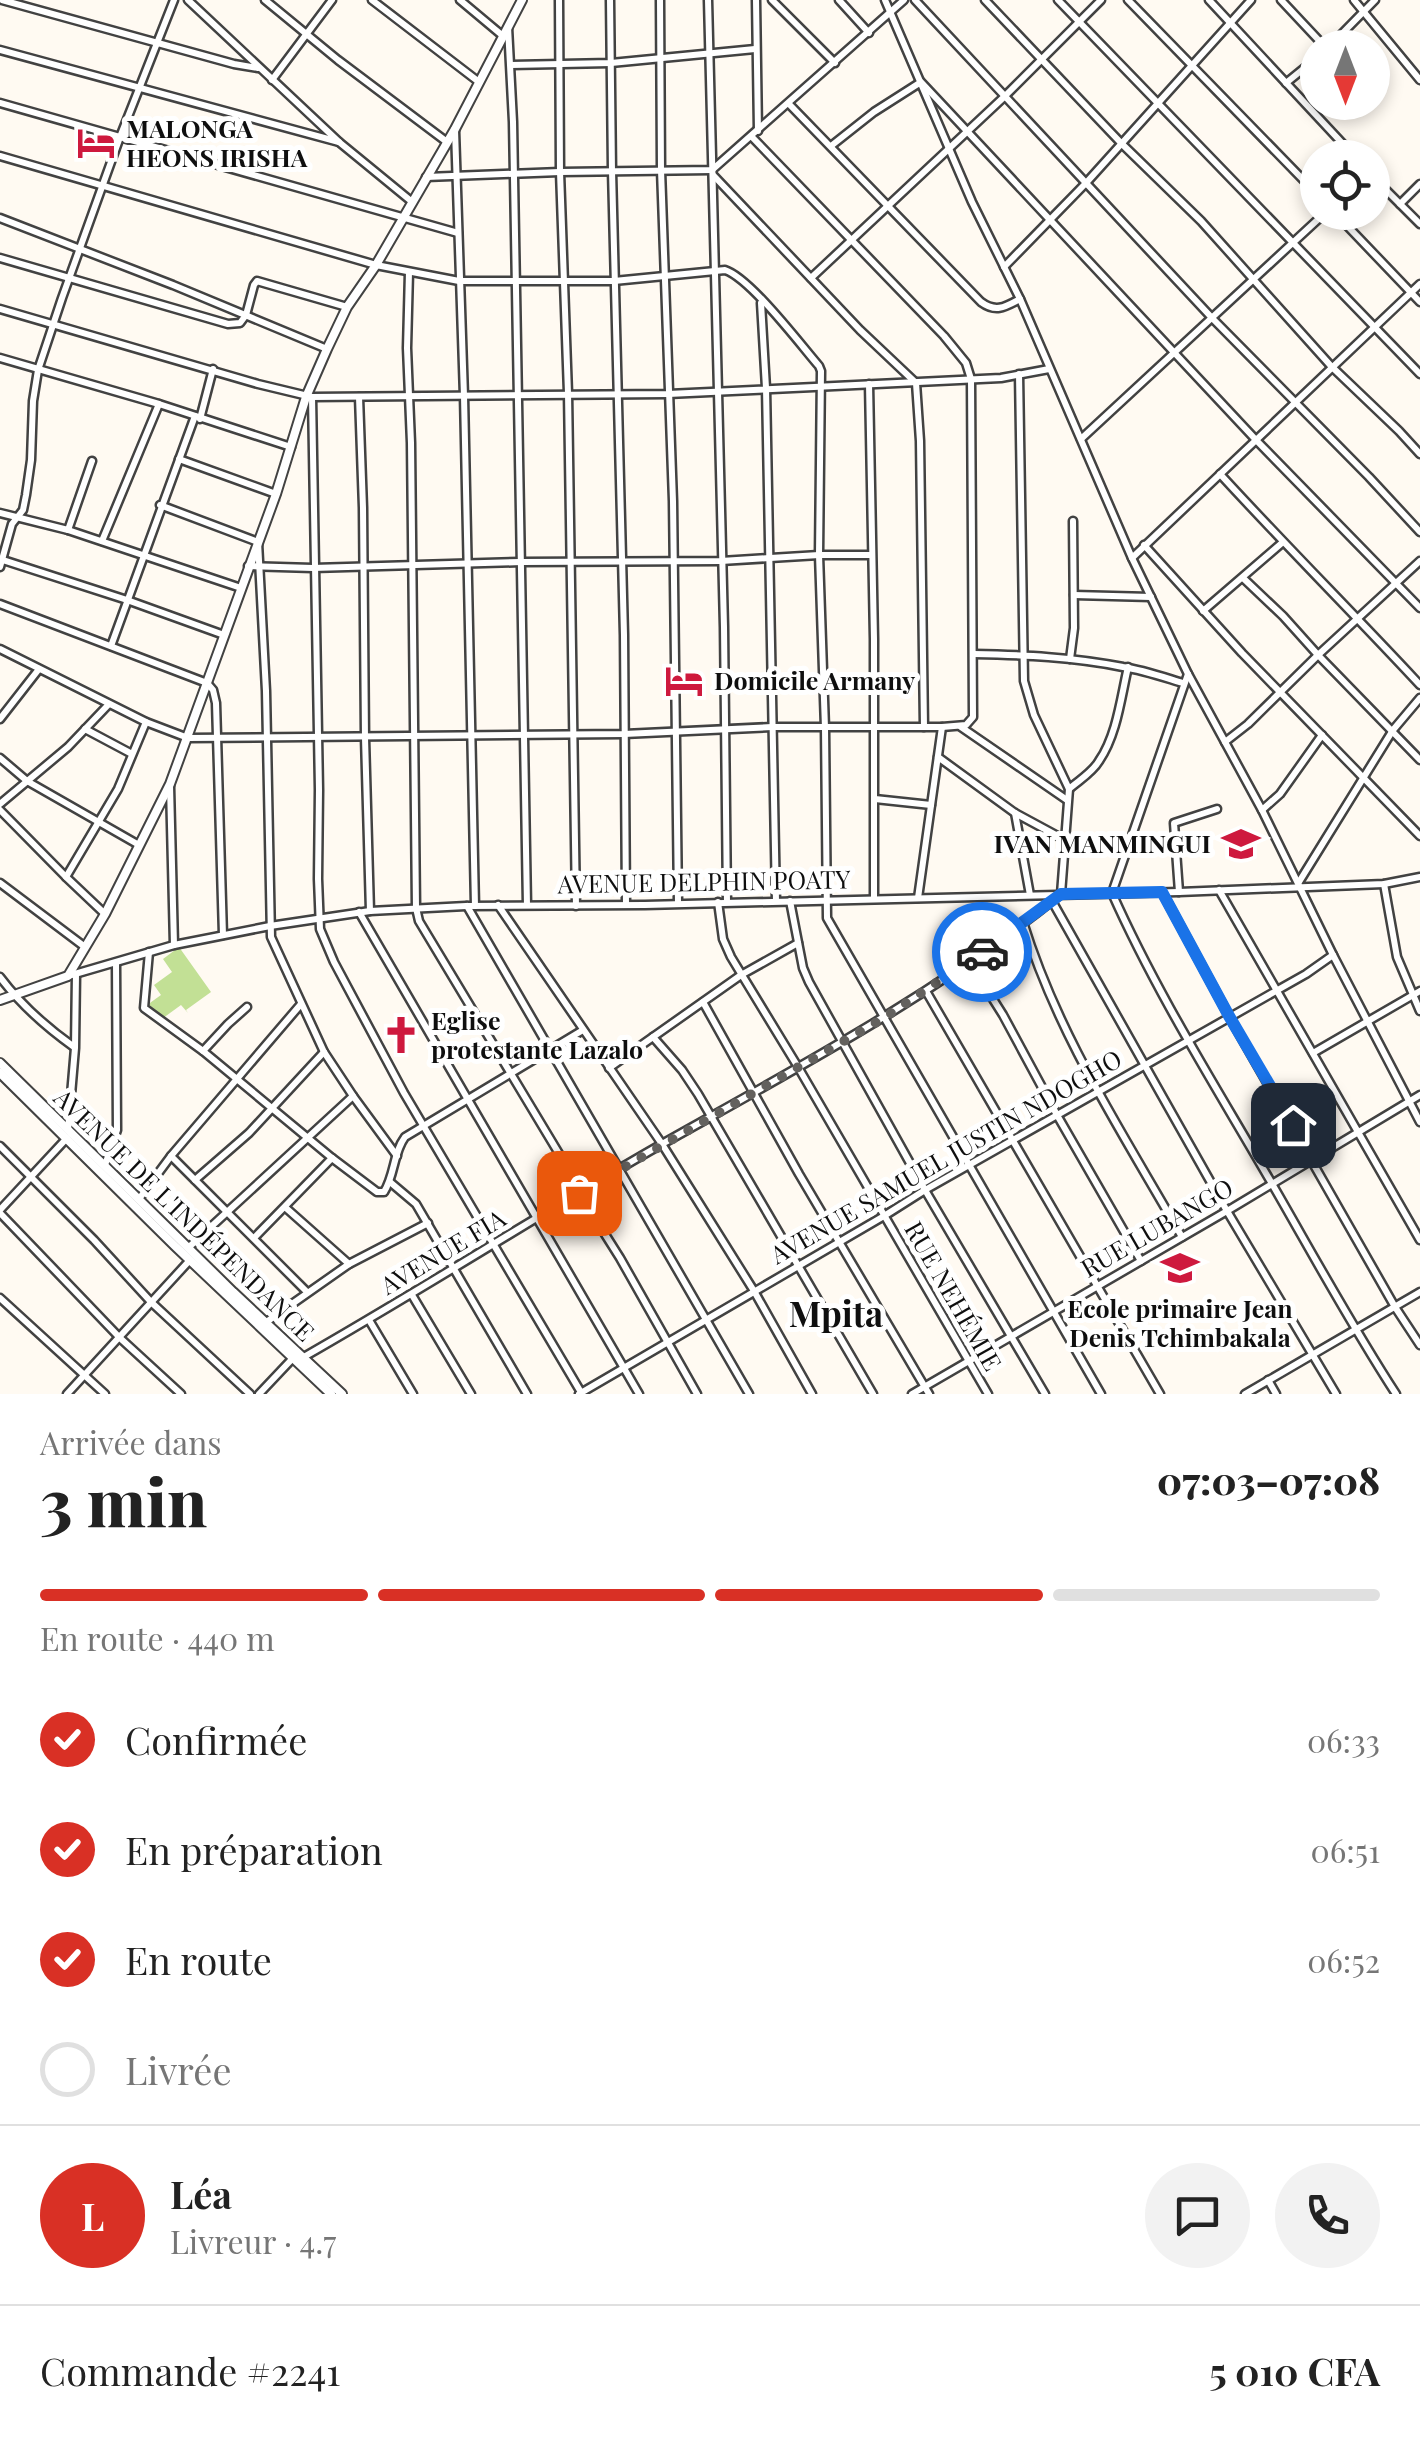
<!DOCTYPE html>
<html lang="fr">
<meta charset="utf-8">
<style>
body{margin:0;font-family:"Playfair Display",serif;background:#f2f2f2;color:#222;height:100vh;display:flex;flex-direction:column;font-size:38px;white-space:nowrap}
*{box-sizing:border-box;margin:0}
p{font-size:32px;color:#767676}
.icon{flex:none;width:55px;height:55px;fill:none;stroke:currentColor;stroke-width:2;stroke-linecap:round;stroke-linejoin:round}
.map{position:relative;height:1394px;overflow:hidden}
.drawer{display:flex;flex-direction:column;background:#fff;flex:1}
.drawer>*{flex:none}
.needle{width:65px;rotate:180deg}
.buttons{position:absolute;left:1300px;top:30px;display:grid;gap:20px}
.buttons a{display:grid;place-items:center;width:90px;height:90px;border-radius:50%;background:#fff;box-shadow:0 5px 15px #0003;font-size:50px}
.pin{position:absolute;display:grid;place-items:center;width:85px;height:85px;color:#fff;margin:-42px;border-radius:20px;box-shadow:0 5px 15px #0006}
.courier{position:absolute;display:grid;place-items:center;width:100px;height:100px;margin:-50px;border:8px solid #1a73e8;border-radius:50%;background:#fff;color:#222;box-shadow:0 2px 12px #0007}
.headline em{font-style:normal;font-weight:800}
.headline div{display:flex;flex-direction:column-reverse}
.headline{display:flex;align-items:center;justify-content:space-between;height:170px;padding:0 40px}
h1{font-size:65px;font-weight:800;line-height:75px}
.bar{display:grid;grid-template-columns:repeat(4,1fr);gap:15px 10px;align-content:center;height:120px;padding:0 40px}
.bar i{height:12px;border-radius:8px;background:#e0e0e0}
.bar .on{background:#d93025}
.bar p{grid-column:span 4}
.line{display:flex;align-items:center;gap:25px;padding:0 40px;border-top:2px solid #e0e0e0}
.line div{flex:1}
.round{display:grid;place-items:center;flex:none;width:105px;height:105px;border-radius:52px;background:#f2f2f2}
ol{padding:0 40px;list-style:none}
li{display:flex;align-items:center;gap:30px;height:110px}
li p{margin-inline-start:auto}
li .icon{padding:10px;border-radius:50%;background:#d93025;color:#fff;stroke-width:4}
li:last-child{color:#767676}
li i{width:55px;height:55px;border:5px solid #e0e0e0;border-radius:50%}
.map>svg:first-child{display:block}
.forest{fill:#c2e095}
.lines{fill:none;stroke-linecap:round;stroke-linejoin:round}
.minor-casing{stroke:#424242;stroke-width:11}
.tertiary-casing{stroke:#424242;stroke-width:12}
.minor{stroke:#fff;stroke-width:6}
.tertiary{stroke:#fff;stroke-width:8}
.done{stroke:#63615e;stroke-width:10;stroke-dasharray:0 18}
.route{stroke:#1a73e8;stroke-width:12}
.labels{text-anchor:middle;stroke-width:10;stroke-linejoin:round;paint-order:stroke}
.poi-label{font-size:25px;font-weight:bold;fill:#0f0f0f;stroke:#fff;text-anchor:start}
.street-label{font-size:25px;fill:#0f0f0f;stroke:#fff}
.district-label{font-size:35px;font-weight:bold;fill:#0f0f0f;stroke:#fff}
</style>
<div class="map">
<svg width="1420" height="1394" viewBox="0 0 1420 1394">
<rect width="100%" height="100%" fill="#fffaf2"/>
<path class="forest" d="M179 947 211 992 186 1010 188 1013 181 1005 159 1021 147 1005 161 995 154 985 172 972 163 959Z"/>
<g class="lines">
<g class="minor-casing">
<g id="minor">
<path d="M2 0 234 64 258 68"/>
<path d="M188 0 339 142 411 201"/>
<path d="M265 0 338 60 447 142"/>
<path d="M372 0 479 82"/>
<path d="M460 0 503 36"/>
<path d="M559 0 560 172 568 393 576 906"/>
<path d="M610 0 612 171 624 635 626 904"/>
<path d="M660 0 661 170 673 501 678 902"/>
<path d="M708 0 724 627 727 902"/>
<path d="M756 0 758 131"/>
<path d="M772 0 835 63"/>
<path d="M839 0 869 33"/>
<path d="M885 0 972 202 1020 299 1132 558 1188 674 1262 810 1333 955 1420 1122"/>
<path d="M915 0 1213 319 1369 477 1420 532"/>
<path d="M985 0 1122 144 1201 221 1331 366 1399 431 1420 454"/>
<path d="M1058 0 1420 374"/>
<path d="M1128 0 1318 195"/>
<path d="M1209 0 1356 158"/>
<path d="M1281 0 1326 48"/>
<path d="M1354 0 1420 80"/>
<path d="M508 27 513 122 527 905"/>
<path d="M1328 48 1375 0"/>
<path d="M0 50 339 142"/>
<path d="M511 65 611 63 755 49"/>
<path d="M272 80 332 0"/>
<path d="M1286 83 1318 57"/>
<path d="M0 103 458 233"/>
<path d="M789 104 981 302C996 313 1005 307 1020 299"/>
<path d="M455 130 464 396 475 906"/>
<path d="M831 146 874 112 921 82 1256 440 1420 608"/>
<path d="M0 156 376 265 459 281H614L725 270C750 278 800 344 819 366L821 371 819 555 825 728 827 918 1101 1394"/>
<path d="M714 176 860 330 916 383 920 441 924 727"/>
<path d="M1372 176 1420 224"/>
<path d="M426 177 560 172 712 170 904 0"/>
<path d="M1400 204 1420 184"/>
<path d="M1334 212 1420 302"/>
<path d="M0 218 173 285 327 349"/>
<path d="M0 258 228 324 240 323 246 315 254 285 257 281 347 307"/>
<path d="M1004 267 1086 183 1251 0"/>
<path d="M409 272 407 348 411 443 416 908 419 921 561 1157 579 1193 620 1258 697 1394"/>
<path d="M811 278 1004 97 1101 0"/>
<path d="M761 303 766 388 776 901"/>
<path d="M0 309 258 384 312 397 668 394 1001 378 1049 369"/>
<path d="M0 358 159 404 291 447"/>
<path d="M869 384 874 639V898"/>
<path d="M312 397 319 790 318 879 320 929 334 962 404 1093 582 1394"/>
<path d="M359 397 363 508 365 738 370 911"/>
<path d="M200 419 213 369"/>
<path d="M1081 439 1326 212"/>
<path d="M179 459 276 494"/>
<path d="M1220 474C1285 545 1354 614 1420 685"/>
<path d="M160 505 258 542 266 691 271 937 324 1052 353 1096 397 1156"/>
<path d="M0 513 68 530 241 588"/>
<path d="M68 530 92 461"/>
<path d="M102 541 159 404"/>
<path d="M1144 545 1242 653 1420 836"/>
<path d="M1132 558 1420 284"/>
<path d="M0 559 127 600 224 635"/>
<path d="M248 566 313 568 521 562 721 561 819 555H871"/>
<path d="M0 567 12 524 23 510 26 495 31 460 33 401 38 370 62 298 120 137 174 0"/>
<path d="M1243 578 1283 616 1318 655 1420 760"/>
<path d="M1074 595 1151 597"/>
<path d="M0 604 207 683 213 690 216 703 223 935"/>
<path d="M1203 611 1283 542"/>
<path d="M111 646 195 416"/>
<path d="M0 649 146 722 188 738 624 734 772 727H942L966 725 973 717 971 379 966 363 944 336 752 137"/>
<path d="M974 654C1024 655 1073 657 1123 667 1143 670 1163 677 1183 683"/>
<path d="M1070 659 1074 628 1073 521"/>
<path d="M1188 674 1112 893C1157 994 1216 1087 1271 1182 1312 1253 1351 1325 1396 1394"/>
<path d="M0 719 39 669"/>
<path d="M961 727 1067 800"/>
<path d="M85 729 132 754"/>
<path d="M1225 742 1248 724 1318 655 1420 561"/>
<path d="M938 757 1015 813 1065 840"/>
<path d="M0 758 27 781 139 845"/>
<path d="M170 786 174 945"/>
<path d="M1069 789C1079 780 1092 773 1099 761 1117 735 1121 697 1128 667"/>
<path d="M875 799 931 805"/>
<path d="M0 804 68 747 109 704"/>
<path d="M0 810 66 877 105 914"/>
<path d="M1262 810 1280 794 1322 735"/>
<path d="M1015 813 1030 895"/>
<path d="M66 877 118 789 146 722"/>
<path d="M1299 882 1393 730 1420 698"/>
<path d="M0 883 85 947"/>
<path d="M1384 884 1397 957 1420 1011"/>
<path d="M1219 890 1420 1240"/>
<path d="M1162 892 1229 1016 1395 1307 1420 1345"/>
<path d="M1179 892 1174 823 1217 809"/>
<path d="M918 898 942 727"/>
<path d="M790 901 803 968 809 982 925 1190 1045 1394"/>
<path d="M1052 901 1227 1211 1336 1394"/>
<path d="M718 902 723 939 731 957 798 1067 988 1394"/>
<path d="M498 905 662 1144 754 1291 812 1394"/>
<path d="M467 906 749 1394"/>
<path d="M359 912 639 1394"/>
<path d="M1023 922C1058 1036 1124 1135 1182 1237"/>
<path d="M149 952 144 1008 203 1051 332 1158 377 1192H384C395 1175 393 1153 405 1137L583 1030"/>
<path d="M969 961 1003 1015 1057 1115 1141 1261"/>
<path d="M68 976 174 945 270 926 370 911 466 906 645 905 1179 892 1384 884 1420 877"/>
<path d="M0 977C21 1005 46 1027 74 1047"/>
<path d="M926 991 1160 1394"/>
<path d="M703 1002 799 1174 929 1394"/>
<path d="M653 1037 682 1070 698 1094 873 1394"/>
<path d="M203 1051 228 1024 247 1007"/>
<path d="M1313 1053 1420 991"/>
<path d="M609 1068 741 975 798 943"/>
<path d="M68 1130 75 1048 76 974"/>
<path d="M0 1146 94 1240 151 1302 250 1394"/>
<path d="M171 1156 307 1292"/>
<path d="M105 1165 117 1130 116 963"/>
<path d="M195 1180 249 1133 324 1052"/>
<path d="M390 1182 416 1204 527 1394"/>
<path d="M139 1199 171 1156 301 1004"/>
<path d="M286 1208 349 1264"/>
<path d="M0 1210 67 1138"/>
<path d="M0 1213 120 1338 181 1394"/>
<path d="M254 1238 332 1158"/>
<path d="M188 1248 353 1096"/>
<path d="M412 1295 471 1394"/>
<path d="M0 1298 105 1394"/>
<path d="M369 1320 413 1394"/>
<path d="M265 1323 349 1264 428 1223"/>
<path d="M302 1358C423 1289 541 1213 662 1144 799 1067 938 993 1061 894L1069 789 1034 715 1024 681 1019 374"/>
<path d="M1268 1380 1276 1394"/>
<path d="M67 1394 190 1260"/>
<path d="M259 1394 293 1358"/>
<path d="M579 1394 884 1216 925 1190 1306 974 1333 955"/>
<path d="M912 1394 1227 1211 1420 1095"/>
<path d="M1245 1394 1420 1292"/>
</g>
</g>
<g class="tertiary-casing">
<g id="tertiary">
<path d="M0 1000 68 976 105 914 170 784 276 494 306 397 327 349 347 307 376 265 455 129 522 0"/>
<path d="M0 1063 233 1292 342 1394"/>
<path d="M0 1073 175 1246 331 1394"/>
</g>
</g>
<use href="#minor" class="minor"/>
<use href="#tertiary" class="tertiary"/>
</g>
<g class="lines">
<path class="done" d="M579 1193 884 1018 982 952"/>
<path class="route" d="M982 952 1061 894 1162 892 1229 1016 1293 1125"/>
</g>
<defs>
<g id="hotel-bare" transform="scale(3)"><path d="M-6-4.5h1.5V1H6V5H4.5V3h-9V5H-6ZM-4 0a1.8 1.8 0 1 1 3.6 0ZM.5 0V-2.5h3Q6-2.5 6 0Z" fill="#ce193e" stroke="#fff" stroke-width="2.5" paint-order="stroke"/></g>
<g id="university-bare" transform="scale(3)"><path d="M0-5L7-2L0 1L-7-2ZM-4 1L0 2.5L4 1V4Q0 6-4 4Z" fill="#ce193e" stroke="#fff" stroke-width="2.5" paint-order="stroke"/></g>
<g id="church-bare" transform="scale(3)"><path d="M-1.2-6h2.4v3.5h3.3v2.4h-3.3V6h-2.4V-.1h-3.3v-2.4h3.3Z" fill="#ce193e" stroke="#fff" stroke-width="2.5" paint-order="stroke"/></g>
<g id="school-bare" transform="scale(3)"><path d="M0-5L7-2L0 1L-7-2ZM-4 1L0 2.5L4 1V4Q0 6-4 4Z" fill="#ce193e" stroke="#fff" stroke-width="2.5" paint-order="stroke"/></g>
</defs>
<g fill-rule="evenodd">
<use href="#hotel-bare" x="96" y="143"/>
<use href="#hotel-bare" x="684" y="681"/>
<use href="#university-bare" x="1241" y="844"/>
<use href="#church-bare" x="401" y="1035"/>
<use href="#school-bare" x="1180" y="1268"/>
</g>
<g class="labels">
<g class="poi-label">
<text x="126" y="138">MALONGA<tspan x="126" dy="29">HEONS IRISHA</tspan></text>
<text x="714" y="690">Domicile Armany</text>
<text x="1211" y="853" text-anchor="end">IVAN MANMINGUI</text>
<text x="431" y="1030">Eglise<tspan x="431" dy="29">protestante Lazalo</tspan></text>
<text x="1180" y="1318" text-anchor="middle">Ecole primaire Jean<tspan x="1180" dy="29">Denis Tchimbakala</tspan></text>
</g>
<g class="street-label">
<text transform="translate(704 882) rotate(-1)" y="9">AVENUE DELPHIN POATY</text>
<text transform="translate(946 1157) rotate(-30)" y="9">AVENUE SAMUEL JUSTIN NDOGHO</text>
<text transform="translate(184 1215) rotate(44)" y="9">AVENUE DE L'INDÉPENDANCE</text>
<text transform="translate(1157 1228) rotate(-30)" y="9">RUE LUBANGO</text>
<text transform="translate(443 1252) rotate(-31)" y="9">AVENUE FIA</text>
<text transform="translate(953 1296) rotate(60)" y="9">RUE NEHÉMIE</text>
</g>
<g class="district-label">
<text x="836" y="1327">Mpita</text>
</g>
</g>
</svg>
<div class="buttons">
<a><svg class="needle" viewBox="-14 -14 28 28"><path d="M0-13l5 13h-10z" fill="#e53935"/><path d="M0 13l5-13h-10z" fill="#767676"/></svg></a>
<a><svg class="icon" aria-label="locate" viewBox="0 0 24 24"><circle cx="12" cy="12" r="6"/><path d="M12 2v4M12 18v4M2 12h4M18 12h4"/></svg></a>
</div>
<div class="pin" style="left:579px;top:1193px;background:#ea580c"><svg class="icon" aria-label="bag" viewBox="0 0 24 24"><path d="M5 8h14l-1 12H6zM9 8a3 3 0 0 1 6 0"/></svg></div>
<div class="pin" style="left:1293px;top:1125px;background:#1f2937"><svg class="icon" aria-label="home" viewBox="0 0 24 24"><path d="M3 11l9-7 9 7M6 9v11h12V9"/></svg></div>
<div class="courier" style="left:982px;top:952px"><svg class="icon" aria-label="car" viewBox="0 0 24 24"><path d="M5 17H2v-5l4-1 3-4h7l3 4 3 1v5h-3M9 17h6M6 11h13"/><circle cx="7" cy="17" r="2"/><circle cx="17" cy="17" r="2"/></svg></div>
</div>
<section class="drawer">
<div class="headline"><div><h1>3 min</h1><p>Arrivée dans</p></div><em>07:03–07:08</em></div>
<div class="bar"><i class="on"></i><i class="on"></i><i class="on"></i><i></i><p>En route · 440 m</p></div>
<ol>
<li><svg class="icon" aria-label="check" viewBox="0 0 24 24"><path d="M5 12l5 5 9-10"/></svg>Confirmée<p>06:33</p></li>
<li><svg class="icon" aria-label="check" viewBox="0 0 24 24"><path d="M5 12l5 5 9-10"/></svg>En préparation<p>06:51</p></li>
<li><svg class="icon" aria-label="check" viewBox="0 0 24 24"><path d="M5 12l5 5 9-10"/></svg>En route<p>06:52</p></li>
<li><i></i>Livrée</li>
</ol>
<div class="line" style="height:180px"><b class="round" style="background:#d93025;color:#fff">L</b><div><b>Léa</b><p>Livreur · 4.7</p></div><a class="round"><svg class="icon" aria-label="chat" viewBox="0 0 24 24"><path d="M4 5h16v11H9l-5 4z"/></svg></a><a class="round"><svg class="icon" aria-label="phone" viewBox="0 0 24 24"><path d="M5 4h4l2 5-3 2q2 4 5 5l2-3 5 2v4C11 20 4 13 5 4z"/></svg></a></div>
<div class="line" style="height:130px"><div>Commande #2241</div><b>5 010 CFA</b></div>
</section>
